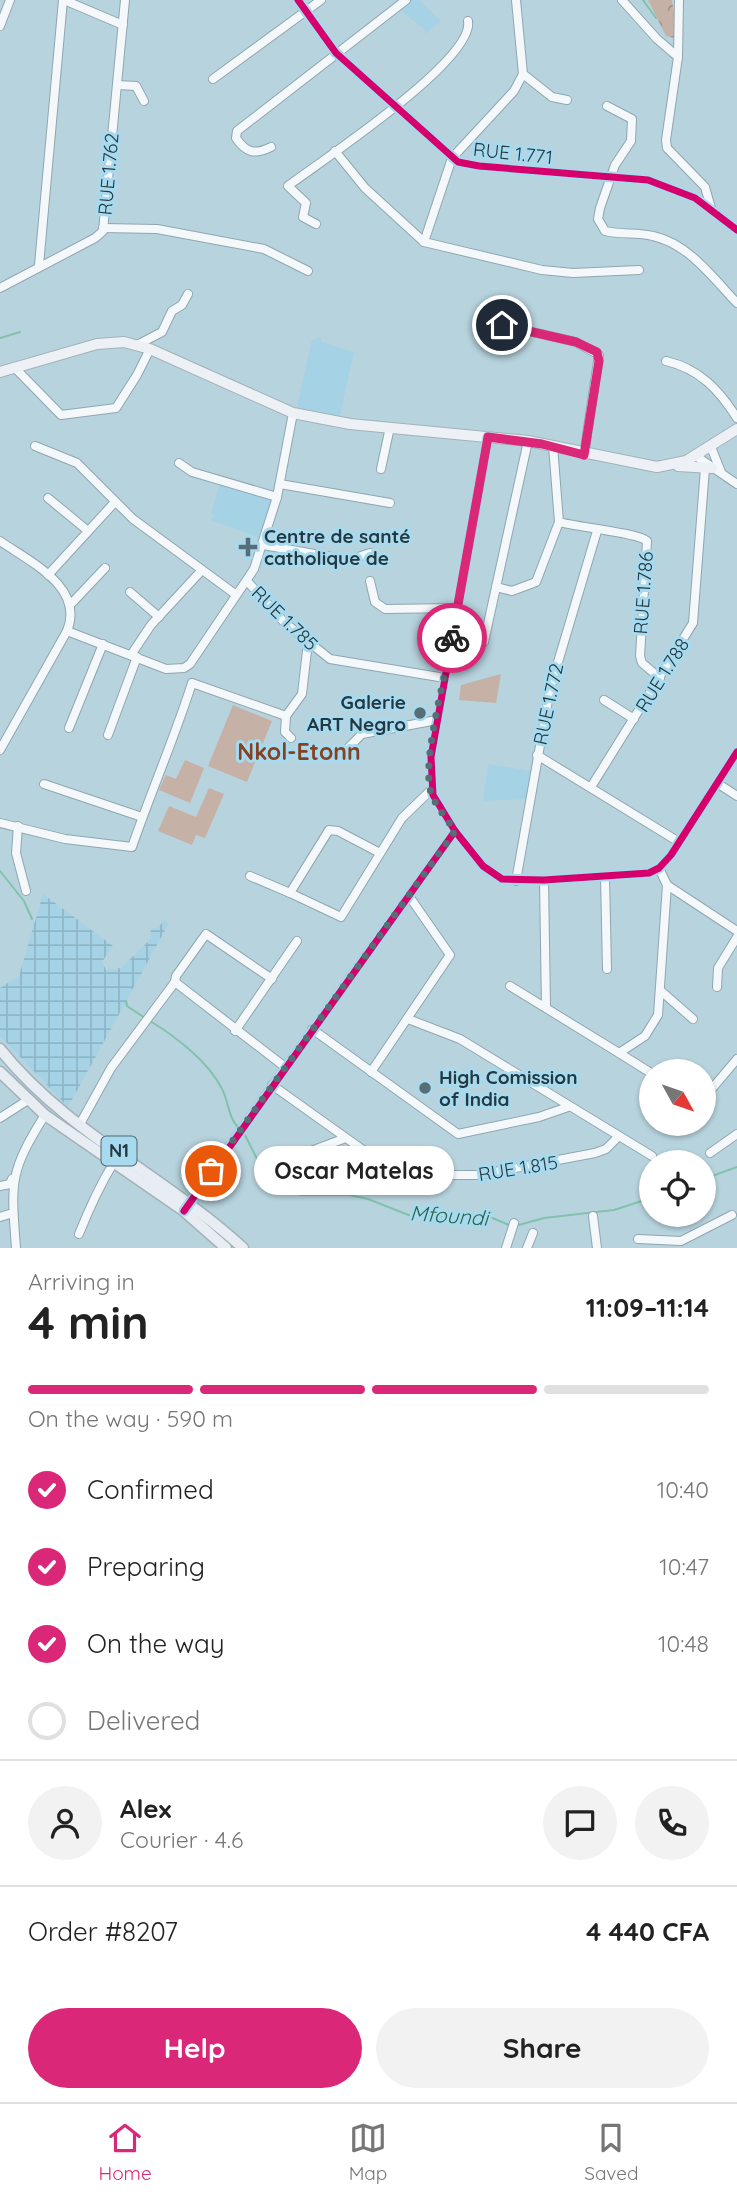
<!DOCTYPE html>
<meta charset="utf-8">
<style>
body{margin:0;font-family:Quicksand,sans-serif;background:#f2f2f2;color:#222;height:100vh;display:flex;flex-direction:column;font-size:26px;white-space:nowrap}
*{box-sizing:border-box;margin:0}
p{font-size:23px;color:#767676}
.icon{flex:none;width:38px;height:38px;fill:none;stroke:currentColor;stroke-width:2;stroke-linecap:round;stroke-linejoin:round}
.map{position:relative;height:1248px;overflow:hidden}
.details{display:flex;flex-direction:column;background:#fff;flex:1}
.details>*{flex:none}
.needle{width:46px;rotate:130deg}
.buttons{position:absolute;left:639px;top:1059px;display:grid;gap:14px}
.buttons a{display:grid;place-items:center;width:77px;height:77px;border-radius:50%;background:#fff;box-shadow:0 2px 5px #0004;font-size:35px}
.pin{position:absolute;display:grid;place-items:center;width:60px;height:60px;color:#fff;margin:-30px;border:4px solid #fff;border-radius:50%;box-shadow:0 2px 7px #0007}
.courier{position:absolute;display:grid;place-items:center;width:70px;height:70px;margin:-35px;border:5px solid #db2777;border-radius:50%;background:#fff;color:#222;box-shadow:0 2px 9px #0007}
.bubble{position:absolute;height:49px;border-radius:24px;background:#fff;box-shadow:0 2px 5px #0004;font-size:23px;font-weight:800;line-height:49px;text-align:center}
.summary em{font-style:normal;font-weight:800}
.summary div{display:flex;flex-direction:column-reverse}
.summary{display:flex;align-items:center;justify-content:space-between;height:119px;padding:0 28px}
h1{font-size:46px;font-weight:800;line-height:52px}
.bar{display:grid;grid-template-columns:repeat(4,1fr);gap:10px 7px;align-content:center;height:84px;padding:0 28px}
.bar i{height:9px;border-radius:5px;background:#e0e0e0}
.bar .current{background:#db2777}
.bar p{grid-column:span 4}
.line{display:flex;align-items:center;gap:18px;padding:0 28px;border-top:2px solid #e0e0e0}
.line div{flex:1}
.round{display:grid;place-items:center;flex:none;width:74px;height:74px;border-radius:37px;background:#f2f2f2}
ol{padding:0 28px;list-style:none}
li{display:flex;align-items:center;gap:21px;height:77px}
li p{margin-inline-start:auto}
li .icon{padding:7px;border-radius:50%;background:#db2777;color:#fff;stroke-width:4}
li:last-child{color:#767676}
li i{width:38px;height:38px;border:4px solid #e0e0e0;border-radius:50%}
.button{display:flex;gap:14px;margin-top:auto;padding:14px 28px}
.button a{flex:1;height:80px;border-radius:42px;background:#db2777;color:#fff;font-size:28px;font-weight:800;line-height:80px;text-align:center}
.button a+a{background:#f2f2f2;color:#222}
.dock{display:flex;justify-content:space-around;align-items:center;height:98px;border-top:2px solid #e0e0e0;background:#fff;font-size:19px;color:#767676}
.dock a{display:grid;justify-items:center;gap:4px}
.dock .current{color:#db2777}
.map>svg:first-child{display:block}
.built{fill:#a5d3e5}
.industrial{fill:url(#industrial-grid)}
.green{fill:#c6b1a7}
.forest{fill:url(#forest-crowns)}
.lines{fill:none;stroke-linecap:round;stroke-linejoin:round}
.stream{stroke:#82c2ad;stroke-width:2}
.minor-casing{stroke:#90a6af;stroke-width:10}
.major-casing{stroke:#a3b2b8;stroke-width:12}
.highway-casing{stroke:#a3b2b8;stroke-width:13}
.minor{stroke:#f4f8fa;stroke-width:8}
.major{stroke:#edf1f6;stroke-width:10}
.highway{stroke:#e8ecf3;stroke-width:10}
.cycleway-casing{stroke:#a7daee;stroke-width:11}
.cycleway{stroke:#d6006c;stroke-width:7}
.done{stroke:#576e77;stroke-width:7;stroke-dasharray:0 12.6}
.route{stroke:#db2777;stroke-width:9}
.poi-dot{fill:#576e77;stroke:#a7daee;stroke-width:2.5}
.labels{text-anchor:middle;stroke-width:6;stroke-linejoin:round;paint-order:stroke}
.shield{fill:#a7daee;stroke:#4b6974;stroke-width:2}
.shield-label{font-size:18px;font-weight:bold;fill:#233840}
.street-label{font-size:19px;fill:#233840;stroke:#a7daee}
.poi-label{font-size:19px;font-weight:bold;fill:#233840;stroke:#a7daee;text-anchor:start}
.water-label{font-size:21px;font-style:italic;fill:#29644c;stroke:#a7daee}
.quarter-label{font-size:23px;font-weight:bold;fill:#844224;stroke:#a7daee}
</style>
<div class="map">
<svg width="737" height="1248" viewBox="0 0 737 1248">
<defs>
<pattern id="industrial-grid" width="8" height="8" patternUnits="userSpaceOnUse" patternTransform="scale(1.75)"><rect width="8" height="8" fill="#a5d3e5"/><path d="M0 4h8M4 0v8" fill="none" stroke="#8eb6c6"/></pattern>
<pattern id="forest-crowns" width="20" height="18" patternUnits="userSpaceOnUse" patternTransform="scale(1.75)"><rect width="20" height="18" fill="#c6b1a7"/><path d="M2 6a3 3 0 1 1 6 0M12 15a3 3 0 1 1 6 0" fill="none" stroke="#a09189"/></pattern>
</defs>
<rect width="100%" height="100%" fill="#b7d3de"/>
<g class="built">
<path d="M409 0H419L441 21 425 34V30L399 9Z"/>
<path d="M317 337H321L322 342 354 352 339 420 296 411 312 339 315 340Z"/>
<path d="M234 479 275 493 264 539 210 520 215 516 211 513 220 482Z"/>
<path d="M488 764 531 771 526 799 483 801Z"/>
</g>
<path class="industrial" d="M43 894 113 946 102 962 106 970 121 968 150 940 151 929 158 928 164 920 169 923 68 1107 0 1036V988L19 976Z"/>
<g class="green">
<path d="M501 674 496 703 459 700 461 685Z"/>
<path d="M233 705 272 721 247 782 208 766Z"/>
<path d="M185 760 204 768 190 803 159 790 166 775 176 779Z"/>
<path d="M209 788 224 794 205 838 196 835 192 845 158 831 169 806 196 817Z"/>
</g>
<path class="forest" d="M648 0H672L678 39 666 36Z"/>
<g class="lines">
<g class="stream">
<path d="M643 0 656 18"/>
<path d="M0 338 20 332"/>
<path d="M0 871 24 901 32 919"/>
<path d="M126 1001 127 1006 145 1018"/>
<path d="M150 1021C175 1036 209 1062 222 1089 229 1102 228 1119 240 1129"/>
<path d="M244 1133 257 1159 272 1175 300 1195H349L368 1199 411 1216 490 1217 509 1225"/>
<path d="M704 1179 737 1167"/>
<path d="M515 1226 544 1218 614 1210 651 1198"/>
</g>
<g class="minor-casing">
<g id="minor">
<path d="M64 0 123 25"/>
<path d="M298 0 336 53 458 162 479 166 648 180 695 198 737 230"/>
<path d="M516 0 523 74 514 91 452 158 424 242 542 270 573 273 639 270"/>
<path d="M622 0 657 39 678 57 666 140 667 148 705 187 711 208"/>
<path d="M0 26 10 0"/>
<path d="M678 57 679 0"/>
<path d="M523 74 552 97 567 100"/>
<path d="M213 79 321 0"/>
<path d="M117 85 136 86 144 101"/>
<path d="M607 106 632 119 631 141 615 165 600 208 598 219 605 231C621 235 637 232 653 236 689 244 713 278 737 303"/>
<path d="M271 147C255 155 246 153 236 138L237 131 406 0"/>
<path d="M335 151 365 188 424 242"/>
<path d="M316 224 303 217 306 203 288 186C321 161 475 60 468 21"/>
<path d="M103 228 157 229 264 249 308 271"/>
<path d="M39 265 63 0"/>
<path d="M0 288 95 238 103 231 125 0"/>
<path d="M502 325 576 342 599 355 584 455"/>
<path d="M137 345 162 332 172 311 182 305 188 294"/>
<path d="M666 361C700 369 719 390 737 418"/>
<path d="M14 367 61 415 116 408 137 375 150 349"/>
<path d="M488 437 431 757 433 795 455 831 483 866 502 879 544 880 649 873 659 868 671 855 737 752"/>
<path d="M35 446 77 463 133 519 235 594"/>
<path d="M553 446 559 522C577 527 639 533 647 541L640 656 642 663 660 678"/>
<path d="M711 447 721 472"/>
<path d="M696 456 737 484"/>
<path d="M179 463 192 472 277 497"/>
<path d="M381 469 390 427"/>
<path d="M280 484 390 503"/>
<path d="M48 498 88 531"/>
<path d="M0 541C30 562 85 587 67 631L0 750"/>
<path d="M263 545 349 560 370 553"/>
<path d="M48 575 115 502"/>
<path d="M247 581 284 622 330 659 445 678"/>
<path d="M370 581 375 602 385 609 457 608"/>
<path d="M496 587 512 591 536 582 559 522"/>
<path d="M130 592 159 617"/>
<path d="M71 604 105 568"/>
<path d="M67 631 166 669 184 668 190 664 254 569 277 497 293 413"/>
<path d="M484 642 528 441"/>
<path d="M131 655 151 625 202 570"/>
<path d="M192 683 286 716 285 732 291 738"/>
<path d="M604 700 634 719"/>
<path d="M286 716 302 694 308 642"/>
<path d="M69 728 103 644"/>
<path d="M108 735 137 657"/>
<path d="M346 750 362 734 437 720"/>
<path d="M537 755 679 842"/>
<path d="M717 783 737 796"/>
<path d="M44 784 142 817"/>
<path d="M591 787 693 623 705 468"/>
<path d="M0 823 65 839 132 847C151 792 174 739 192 683"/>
<path d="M18 826 16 853 26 891"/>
<path d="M380 853 338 831 329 830 290 893 341 917 402 818 431 790"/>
<path d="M250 876 290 893"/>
<path d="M605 877 607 969"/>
<path d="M544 880 546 1007"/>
<path d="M516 881 550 689 597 531"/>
<path d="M667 885 737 931"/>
<path d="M175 982 285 1067"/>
<path d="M510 986 619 1053 645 1036 658 1015 667 885 659 868"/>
<path d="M717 987 718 968 737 937"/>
<path d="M661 991 693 1019"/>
<path d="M408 1019 460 1039 652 1156"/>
<path d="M312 1029 458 1134 539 1117 568 1107"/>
<path d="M235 1031 297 941"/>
<path d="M619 1053 651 1073"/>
<path d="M371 1072 450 955 409 896"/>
<path d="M272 1085 398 1175H478L595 1153 606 1149 618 1137"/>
<path d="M704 1098 737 1059"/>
<path d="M0 1118 28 1100"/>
<path d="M80 1124 111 1068 175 982 176 976 206 934 272 979"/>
<path d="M710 1153 737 1134"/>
<path d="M295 1157 343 1139"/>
<path d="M0 1186 10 1184 12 1179"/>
<path d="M186 1207 455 831"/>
<path d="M593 1216 597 1248"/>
<path d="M0 1217 13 1213"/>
<path d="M79 1234C89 1209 100 1185 114 1162"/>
<path d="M638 1239 681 1241 732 1215"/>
<path d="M16 1248C11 1182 9 1172 45 1115"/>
<path d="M506 1248 514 1223"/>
<path d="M527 1248 533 1233"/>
</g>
</g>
<g class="major-casing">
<g id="major">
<path d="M0 372 97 344 124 342 150 349 293 413 350 424 528 441 657 467 686 461 737 429"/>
<path d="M678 466 712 468"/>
</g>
</g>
<g class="highway-casing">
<g id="highway">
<path d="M0 1049C65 1131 167 1178 243 1248"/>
<path d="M0 1072 45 1115 184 1211 226 1248"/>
</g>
</g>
<use href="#minor" class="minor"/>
<use href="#major" class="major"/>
<use href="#highway" class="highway"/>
<g class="cycleway-casing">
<g id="cycleway">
<path d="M298 0 336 53 458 162 479 166 648 180 695 198 737 230"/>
<path d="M488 437 431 757 433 795 455 831 483 866 502 879 544 880 649 873 659 868 671 855 737 752"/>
<path d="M184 1211 455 831"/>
</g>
</g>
<use href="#cycleway" class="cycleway"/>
</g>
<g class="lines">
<path class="done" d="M211 1171 455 831C447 819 433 803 430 789 423 753 446 676 452 638"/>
<path class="route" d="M452 638 488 437 542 444 584 455 599 361 597 352 576 342 502 325"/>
</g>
<g class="poi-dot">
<path d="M244.5 536.5h7v7h7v7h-7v7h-7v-7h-7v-7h7z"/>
<circle cx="420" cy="713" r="7"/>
<circle cx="425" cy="1088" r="7"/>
</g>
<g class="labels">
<rect class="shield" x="101.5" y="1136.5" width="35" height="29" rx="5"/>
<g class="shield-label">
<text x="119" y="1157">N1</text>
</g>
<g class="street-label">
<text transform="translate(513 153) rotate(6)" y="7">RUE 1.771</text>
<text transform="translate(108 174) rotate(-85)" y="7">RUE 1.762</text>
<text transform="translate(643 593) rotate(-86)" y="7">RUE 1.786</text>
<text transform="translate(285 618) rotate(44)" y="7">RUE 1.785</text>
<text transform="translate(662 675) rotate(-58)" y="7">RUE 1.788</text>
<text transform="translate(548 704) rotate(-78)" y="7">RUE 1.772</text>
<text transform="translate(518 1168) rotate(-9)" y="7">RUE 1.815</text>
</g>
<g class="poi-label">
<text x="264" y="543">Centre de santé<tspan x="264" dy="22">catholique de</tspan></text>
<text x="406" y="709" text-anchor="end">Galerie<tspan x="406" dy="22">ART Negro</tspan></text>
<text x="439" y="1084">High Comission<tspan x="439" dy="22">of India</tspan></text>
</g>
<g class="water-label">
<text transform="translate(449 1216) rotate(4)" y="7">Mfoundi</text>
</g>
<g class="quarter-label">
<text x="299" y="760">Nkol-Etonn</text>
</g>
</g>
</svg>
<div class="buttons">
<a><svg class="needle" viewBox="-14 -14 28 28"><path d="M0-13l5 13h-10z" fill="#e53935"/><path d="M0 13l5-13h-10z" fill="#767676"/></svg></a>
<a><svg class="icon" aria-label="locate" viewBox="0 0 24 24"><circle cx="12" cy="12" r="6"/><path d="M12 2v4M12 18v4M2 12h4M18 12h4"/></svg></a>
</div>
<div class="pin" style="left:211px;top:1171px;background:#ea580c"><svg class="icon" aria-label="bag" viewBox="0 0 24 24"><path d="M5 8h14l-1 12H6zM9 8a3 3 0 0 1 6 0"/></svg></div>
<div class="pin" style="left:502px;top:325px;background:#1f2937"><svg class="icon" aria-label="home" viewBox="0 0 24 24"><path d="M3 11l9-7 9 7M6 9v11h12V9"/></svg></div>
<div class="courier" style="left:452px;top:638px"><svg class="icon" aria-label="bike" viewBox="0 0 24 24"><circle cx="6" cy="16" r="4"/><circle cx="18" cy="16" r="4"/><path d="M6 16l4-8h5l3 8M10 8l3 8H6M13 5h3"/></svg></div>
<div class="bubble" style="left:254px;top:1146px;width:200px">Oscar Matelas</div>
</div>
<section class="details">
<div class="summary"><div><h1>4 min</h1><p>Arriving in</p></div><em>11:09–11:14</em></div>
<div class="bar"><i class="current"></i><i class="current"></i><i class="current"></i><i></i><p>On the way · 590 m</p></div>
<ol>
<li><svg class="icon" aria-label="check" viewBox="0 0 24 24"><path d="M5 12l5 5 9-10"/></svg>Confirmed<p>10:40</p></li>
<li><svg class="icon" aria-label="check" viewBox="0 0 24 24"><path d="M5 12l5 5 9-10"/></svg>Preparing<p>10:47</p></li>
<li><svg class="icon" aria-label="check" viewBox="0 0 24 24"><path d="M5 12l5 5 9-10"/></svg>On the way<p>10:48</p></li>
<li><i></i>Delivered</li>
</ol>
<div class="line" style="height:126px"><a class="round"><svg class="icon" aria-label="person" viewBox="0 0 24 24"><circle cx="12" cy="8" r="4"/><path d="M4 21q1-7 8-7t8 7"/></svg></a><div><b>Alex</b><p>Courier · 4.6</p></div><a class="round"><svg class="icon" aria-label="chat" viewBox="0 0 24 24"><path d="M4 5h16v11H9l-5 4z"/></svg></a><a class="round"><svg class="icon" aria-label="phone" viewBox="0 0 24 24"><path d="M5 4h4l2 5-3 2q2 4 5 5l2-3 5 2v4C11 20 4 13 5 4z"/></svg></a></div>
<div class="line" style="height:91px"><div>Order #8207</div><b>4 440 CFA</b></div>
<div class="button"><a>Help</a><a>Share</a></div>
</section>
<nav class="dock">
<a class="current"><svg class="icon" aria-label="home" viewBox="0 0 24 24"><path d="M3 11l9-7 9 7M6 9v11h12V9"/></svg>Home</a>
<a><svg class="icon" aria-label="map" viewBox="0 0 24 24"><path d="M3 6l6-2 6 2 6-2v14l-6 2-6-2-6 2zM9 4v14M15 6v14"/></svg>Map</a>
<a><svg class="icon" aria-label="saved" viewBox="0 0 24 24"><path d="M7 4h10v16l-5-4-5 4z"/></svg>Saved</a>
</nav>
